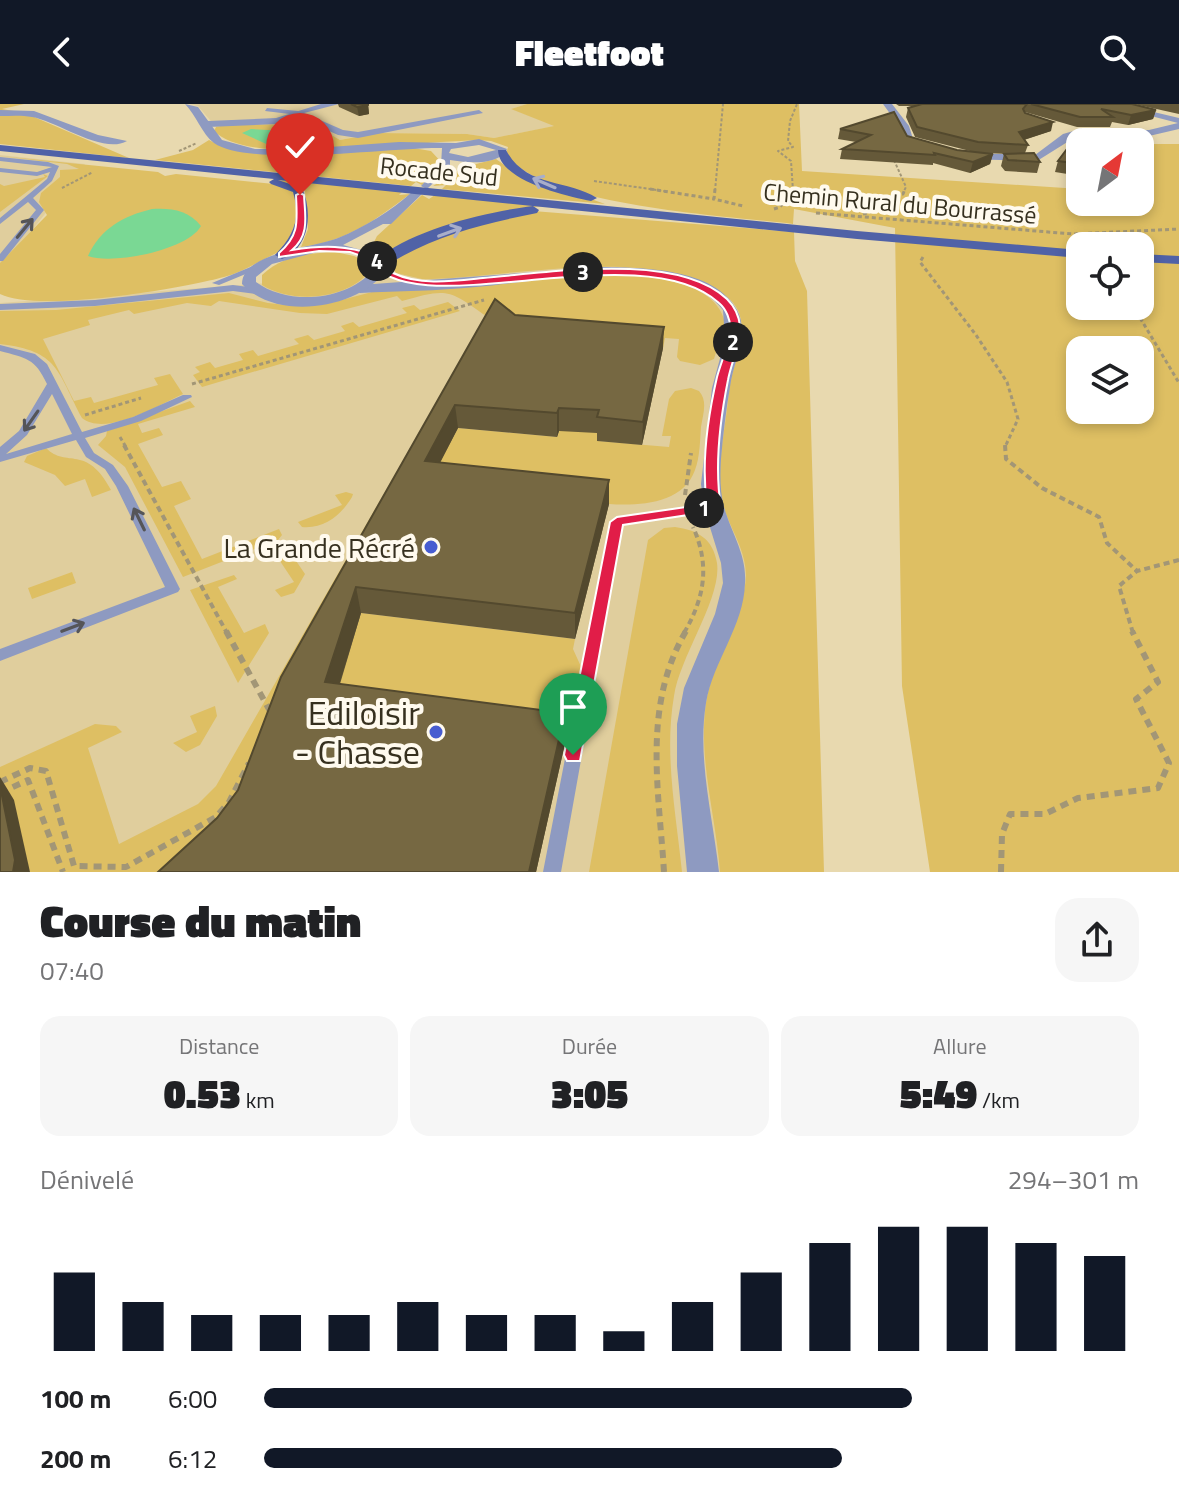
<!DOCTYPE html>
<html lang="fr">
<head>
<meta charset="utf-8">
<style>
  body { margin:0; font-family:"Titillium Web",sans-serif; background:#f6f6f6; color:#202124; height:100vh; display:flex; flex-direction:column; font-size:30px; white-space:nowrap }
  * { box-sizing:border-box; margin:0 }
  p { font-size:26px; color:#757577 }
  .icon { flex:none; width:44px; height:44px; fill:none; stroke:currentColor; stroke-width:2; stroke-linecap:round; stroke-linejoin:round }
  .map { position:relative; height:768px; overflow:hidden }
  .side { display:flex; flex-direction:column; background:#fff; flex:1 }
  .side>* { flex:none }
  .needle { width:52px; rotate:32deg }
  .controls { position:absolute; left:1066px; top:24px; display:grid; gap:16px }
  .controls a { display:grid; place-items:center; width:88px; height:88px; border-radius:16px; background:#fff; box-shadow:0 4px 12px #0003; font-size:40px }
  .pin { position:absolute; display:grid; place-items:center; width:68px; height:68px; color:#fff; margin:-82px -34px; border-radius:50% 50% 50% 0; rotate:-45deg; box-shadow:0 0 8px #0007 }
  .pin .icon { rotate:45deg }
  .km { position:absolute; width:40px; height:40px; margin:-20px; border-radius:50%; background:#222; color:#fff; font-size:22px; line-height:40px; text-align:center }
  .round { display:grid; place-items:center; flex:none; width:84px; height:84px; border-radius:24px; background:#f6f6f6 }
  .headline { display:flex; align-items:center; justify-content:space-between; height:136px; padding:0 40px }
  h1 { font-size:44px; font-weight:800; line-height:60px }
  .metrics { display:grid; grid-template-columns:repeat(3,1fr); gap:12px; height:136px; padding:8px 40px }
  .metrics div { display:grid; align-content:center; border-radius:20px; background:#f6f6f6; text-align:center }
  .metrics b { font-size:40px; font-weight:800 }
  .metrics small { font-size:22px; font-weight:400 }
  .metrics p { font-size:22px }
  .chart { height:224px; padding:16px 40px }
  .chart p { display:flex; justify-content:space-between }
  .chart svg { width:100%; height:144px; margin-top:8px; stroke:#111827; stroke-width:6 }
  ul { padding:0 40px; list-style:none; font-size:26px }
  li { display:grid; grid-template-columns:128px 96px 1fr; align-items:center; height:60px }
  li i { height:20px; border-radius:10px; background:#111827 }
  header { display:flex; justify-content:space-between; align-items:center; height:104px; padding:0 40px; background:#111827; color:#fff; font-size:36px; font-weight:800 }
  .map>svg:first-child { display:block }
  .built { fill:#e0ce9d }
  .green { fill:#debf63; fill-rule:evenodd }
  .water { fill:#7ad894 }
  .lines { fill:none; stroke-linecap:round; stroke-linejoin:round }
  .path-far3 { stroke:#a29676; stroke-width:2; stroke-dasharray:3 2; stroke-linecap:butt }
  .path-far2 { stroke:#a29676; stroke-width:3; stroke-dasharray:4 3; stroke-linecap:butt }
  .path-far1 { stroke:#a29676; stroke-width:4; stroke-dasharray:6 4; stroke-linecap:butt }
  .path { stroke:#a29676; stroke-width:6; stroke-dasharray:8 6; stroke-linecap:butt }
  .service { fill:#8e9ac1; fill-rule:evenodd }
  .minor { fill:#8e9ac1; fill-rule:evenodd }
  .tertiary { fill:#8e9ac1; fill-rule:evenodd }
  .primary { fill:#5062a7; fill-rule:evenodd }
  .wall { fill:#655939 }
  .shaded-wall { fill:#53492e }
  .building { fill:#766842; stroke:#53492e; stroke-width:2 }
  .oneway { stroke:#a8aeca }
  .oneway2 { stroke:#555558 }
  .route { fill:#e11d48; stroke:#fff; stroke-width:2 }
  .poi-dot { fill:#475cd0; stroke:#fffaee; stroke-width:3 }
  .labels { text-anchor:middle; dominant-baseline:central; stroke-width:8; stroke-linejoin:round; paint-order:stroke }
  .far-street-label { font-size:24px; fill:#36301f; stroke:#fffaee }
  .poi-label { font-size:28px; fill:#36301f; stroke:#fffaee; text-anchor:end }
  .near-poi-label { font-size:34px; fill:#36301f; stroke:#fffaee; text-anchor:end }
</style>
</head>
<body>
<header><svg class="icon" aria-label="back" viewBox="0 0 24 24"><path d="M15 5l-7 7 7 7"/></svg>Fleetfoot<svg class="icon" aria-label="search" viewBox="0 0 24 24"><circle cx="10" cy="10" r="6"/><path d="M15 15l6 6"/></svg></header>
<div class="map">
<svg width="1179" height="768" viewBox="0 0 1179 768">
  <rect width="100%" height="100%" fill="#e8d9af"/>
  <g class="built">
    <polygon points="190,0 527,0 512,5 556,22 494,34 467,30 378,29 340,36 315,21 216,23 198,2"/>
    <polygon points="0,51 85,60 0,166"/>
    <polygon points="619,153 764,190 751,768 0,768 0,199"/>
  </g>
  <g class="green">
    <polygon points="0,0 24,0 2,5 25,9 129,54 0,40"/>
    <path d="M527 0H799L802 67 1080 85V98H1140V40H1179V768H930L902 582 895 124 794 105 793 120C731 112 541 102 506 50L508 43 491 37C432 32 253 67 214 27L216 23 229 20 315 21 340 36 378 29 467 30 494 34 554 22 511 5ZM1080 142H1140V202H1080ZM1080 246H1140V306H1080Z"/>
    <path d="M209 36C250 60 363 45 413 44L431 47 443 60 422 81 416 78 411 82 155 56 193 46Z"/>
    <path d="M0 52 158 68 165 72 176 70 274 80 291 86 296 92 299 110 286 145C265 153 246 167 224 173 179 185 39 209 0 190V159L47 111 39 98 41 89 60 73V66L79 65 67 60Z"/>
    <polygon points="496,55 513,67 605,100 442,85 446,81 433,82 464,63"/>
    <polygon points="43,70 48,72 0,108 0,80 4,82 45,73"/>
    <path d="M276 76 403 87 399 91 410 90C376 116 345 138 301 143L308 125 305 87Z"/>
    <polygon points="422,91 429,95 435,91 545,102 515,105 383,151 377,147 374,138 377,132"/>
    <path d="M533 107 794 128 795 157 807 187 824 768H720C716 712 698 656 706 599 712 558 745 507 746 472 746 442 725 419 721 391 717 358 726 321 729 288 732 256 758 217 726 192 654 138 508 175 422 175L396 169 391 162 398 151 472 121Z"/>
    <path d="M335 148 354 152 367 158 370 167C347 196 292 200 262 181V171C282 152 308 149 335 148Z"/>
    <path d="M589 170C627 171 713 169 725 218L714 255 700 261 680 257 677 253 679 235 665 234 663 244 501 219 198 768H30L0 702V663L95 620 116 622 122 628 88 644 119 740 198 700 216 682 486 212C449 185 447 184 402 197L397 192 327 210 300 209 219 197 211 202 187 199 134 210 129 206 88 216 90 221 43 235 74 297 91 293 94 299 158 281 154 274 170 270 183 290C159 301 106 333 82 314 57 267 59 247 0 240V207L56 206 229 189 268 199 294 202 330 199 372 188Z"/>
    <polygon points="448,198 460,207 202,283 193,271 200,268 195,263 210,258 215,264 243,256 239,250 253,246 258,252 299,240 294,235 308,231 314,236 345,227 341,222 353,218 359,223 407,209 402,204 414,201 420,206"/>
    <path d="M691 284 699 287C708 297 703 310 701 323 700 336 700 353 695 366 683 400 639 402 609 400L428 381 458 324 557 333 559 327 600 326 598 337 669 343 671 332H662L669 295 675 287Z"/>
    <polygon points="190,297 195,303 138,320 142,329 159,324 163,331 138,340 162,383 181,377 191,395 174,402 202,455 279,425 282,431 278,436 183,473 125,363 98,341 106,332 107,327"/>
    <path d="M46 344C67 365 86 339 111 386L92 393 85 375 65 382 55 371 24 358 27 352Z"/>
    <path d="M346 388 353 390 352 393C341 411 325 425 302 423L298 418 342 401 335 391Z"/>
    <path d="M675 423C698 426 713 435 717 459 722 494 680 552 674 592 664 650 676 709 682 768H589L648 436 664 424Z"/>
    <polygon points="290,448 305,470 294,489 281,493 275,486 294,478 276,451"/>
    <polygon points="72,468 76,479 32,495 28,484"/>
    <polygon points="234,471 237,475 218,483 244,529 265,520 269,529 238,579 190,486"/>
    <polygon points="361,509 575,535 573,545 583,567 567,635 332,604"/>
    <polygon points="215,602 217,612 200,641 186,648 173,639 197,628 190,612"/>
  </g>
  <g class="water">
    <polygon points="251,25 285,27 315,38 273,43 242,29"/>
    <path d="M152 105C172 104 188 106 201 122 188 146 113 161 88 152 100 125 123 112 152 105Z"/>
  </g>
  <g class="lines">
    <g class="path-far3">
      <polyline points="179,47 197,39"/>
      <polyline points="894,56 906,83 904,87"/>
      <polyline points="594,77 664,87"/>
      <polyline points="62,84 93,68"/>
      <polyline points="715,87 723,0"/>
      <polyline points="793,87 791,57 778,47 793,43 788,37 790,17 797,0"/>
    </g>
    <g class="path-far2">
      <polyline points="650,85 714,95"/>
      <polyline points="715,85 714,95 743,102"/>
      <polyline points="774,105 780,103 795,85"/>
      <polyline points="816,109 1073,130 1179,125"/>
      <polyline points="863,110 885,104 891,99 890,93 903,90 905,85"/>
      <polyline points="1076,130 1138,138"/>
      <polyline points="923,153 920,158 976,231 1007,278 1018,315 1005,343"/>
      <polyline points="1133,202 1179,279"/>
      <polyline points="192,280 484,196"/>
      <polyline points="85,311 141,294"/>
      <polyline points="120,333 126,343"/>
    </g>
    <g class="path-far1">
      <polyline points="124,341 227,529"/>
      <polyline points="1005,341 1006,355 1042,384 1099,413 1107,439 1137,467"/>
      <polyline points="685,391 691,349"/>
      <path d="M684 529C705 493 710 461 693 423"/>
      <polyline points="1133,529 1119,482 1137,467 1179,456"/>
    </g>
    <g class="path">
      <polyline points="226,527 271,609"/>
      <polyline points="0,678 30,664 46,667 74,762 126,763 216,713 229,698 249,659"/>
      <polyline points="0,689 28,676 63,768"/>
      <path d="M664 768C659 686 642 602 686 527"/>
      <polyline points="1001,768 1002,730 1010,710 1045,710 1078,694 1158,684 1169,659 1136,595 1158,578 1132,527"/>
    </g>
    <g class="service">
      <polygon points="267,4 298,7 301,9 298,11 265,7"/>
      <polygon points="0,53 48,58 59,62 52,77 33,94 44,106 3,157 0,157 0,150 36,106 28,98 0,120 0,114 47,75 50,68 37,72 0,68 0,64 37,68 52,63 0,57"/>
      <polygon points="253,162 260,164 219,181 212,179"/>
      <polygon points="233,181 256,184 260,187 256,190 233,187 95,202 0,206 0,200 95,196"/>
      <path d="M0 241 35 250 47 260 82 328 133 313 183 291H191L192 293 141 317 85 334 94 349 113 361 128 382 180 485 178 488 0 557V545L165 483 116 382 105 365 86 353 76 336 0 358V343L19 327 47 280C35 254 26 254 0 247ZM52 290 72 330 6 350 27 331Z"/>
      <polygon points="714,399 720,403 718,406 623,421 561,768 543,768 611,418 617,414"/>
    </g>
    <g class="minor">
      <polygon points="321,0 339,0 304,9 343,26 358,28 479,6 483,9 358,34 338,31 296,12 277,20 208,23 203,20 208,17 276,14"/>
      <polygon points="883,0 892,0 909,22 913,35 933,44 933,48 906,39 899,22"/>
      <polygon points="1105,0 1120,0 1179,14 1179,25 1149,32 1077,32 1037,57 964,55 959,52 964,49 1035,51 1063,30 1077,26 1149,26 1178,19"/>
      <path d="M0 6 34 7 98 31 127 37C103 51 57 17 32 13 22 11 10 12 0 12Z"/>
      <path d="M604 163C645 164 714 164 737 206 750 230 733 258 730 283 726 306 723 331 721 355 720 371 720 388 724 403 731 428 747 451 745 479 744 522 713 557 706 599 697 655 713 713 719 768H687L677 662V620L684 584 715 510 723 479 721 459 704 404 701 380 712 284 725 236 723 206C679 148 539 178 476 183 437 187 399 187 360 189L353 185 360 181Z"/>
    </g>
    <g class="tertiary">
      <path d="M185 0 198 3 222 36 255 45H302L399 38 456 39 479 35 507 45C499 62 467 59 450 56V63L427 85 421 82 441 61 442 44C392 43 250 64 214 39 202 30 196 11 185 0ZM479 41 496 46 468 53 449 49 451 45Z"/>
      <path d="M412 88 422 90 391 120H383L343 141 376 150 387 166C358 205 277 218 242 180 242 148 314 144 338 134 365 123 391 107 412 88ZM317 148C337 148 364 144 373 166 347 197 288 202 256 178V173L272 160Z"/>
    </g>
    <g class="primary">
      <path d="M0 41 857 127 1080 146V154L857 135 278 76 302 84C313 108 310 144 282 155L275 151C294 131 301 115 293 88L271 80 269 78 274 75 0 47Z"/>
      <path d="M498 46H506C526 84 567 75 597 94L591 97C566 92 499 77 498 46Z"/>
      <path d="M533 102 539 106 537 109C482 120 432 132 384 163L372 160C407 126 486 108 533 102Z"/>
      <polygon points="1140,150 1179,152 1179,160 1140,158"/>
    </g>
  </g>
  <g class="wall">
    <polygon points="338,0 368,0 369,10 359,12 339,3"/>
    <polygon points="896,0 1132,0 1156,6 1153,15 1128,21 1112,18 1110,23 1077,23 1025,8 1025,9 1051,27 1024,36 1028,41 1025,49 1040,58 1037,69 1005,67 1001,62 1004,50 1009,50 985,49 993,50 990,60 970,69 933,59 933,61 840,55 842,45 856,38 838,35 840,25 907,32 957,46 970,47 915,33 906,13 908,4 914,2 899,2"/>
    <polygon points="1134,0 1179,0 1179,10"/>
    <polygon points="1082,25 1136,28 1133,38 1080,38 1080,72 1055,68 1058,57"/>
    <polygon points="495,195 515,211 663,244 642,341 597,337 597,329 559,327 557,333 458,324 440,359 609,376 609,400 575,535 361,509 340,580 566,635 536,768 158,768 217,714 238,686"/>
  </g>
  <g class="shaded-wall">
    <polygon points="368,0 369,10 359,12 357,3"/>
    <polygon points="1156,6 1153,15 1128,21 1131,11"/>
    <polygon points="1053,18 1051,27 1017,38 1019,28"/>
    <polygon points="993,50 990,60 970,69 973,58"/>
    <polygon points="664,223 663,244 642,341 643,318"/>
    <polygon points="455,301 458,324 428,381 425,357"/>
    <polygon points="559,304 559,327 557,333 557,309"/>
    <polygon points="609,376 609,400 575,535 575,509"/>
    <polygon points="356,483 361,509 332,604 325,578"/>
    <polygon points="565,609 566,635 536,768 529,768"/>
    <polygon points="0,673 14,696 30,768 13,768 0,682"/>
  </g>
  <g class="building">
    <polygon points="351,0 368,0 368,1 357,3"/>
    <polygon points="922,0 1027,0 1023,5 1025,9 1053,18 1019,28 1028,41 978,38 917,23 908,4"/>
    <polygon points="1031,0 1132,0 1156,6 1131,11 1101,5 1113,13 1080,13"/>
    <polygon points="894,8 907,32 957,46 993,50 973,58 934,49 935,51 842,45 871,31 840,25"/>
    <polygon points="1082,25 1131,25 1136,28 1097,29 1109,38 1080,38 1080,60 1058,57"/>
    <polygon points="1034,49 1040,58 1008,56 1004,50"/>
    <polygon points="495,195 515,211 664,223 643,318 597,313 599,306 559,304 557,309 455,301 425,357 609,376 575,509 356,483 325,578 565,609 529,768 158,768 217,714 238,686 281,573"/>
    <polygon points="0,682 15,756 13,768 0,768"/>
  </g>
  <defs><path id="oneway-shaft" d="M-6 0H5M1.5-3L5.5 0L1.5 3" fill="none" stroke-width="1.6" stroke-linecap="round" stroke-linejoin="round" transform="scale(2)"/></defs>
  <g class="oneway">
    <use href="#oneway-shaft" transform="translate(544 79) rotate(-157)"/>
    <use href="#oneway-shaft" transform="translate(450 128) rotate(-20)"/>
  </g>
  <g class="oneway2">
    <use href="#oneway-shaft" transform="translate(25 124) rotate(-50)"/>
    <use href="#oneway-shaft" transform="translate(31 317) rotate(125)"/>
    <use href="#oneway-shaft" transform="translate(139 415) rotate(-116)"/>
    <use href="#oneway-shaft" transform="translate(73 523) rotate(-21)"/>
  </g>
  <path class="route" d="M300 89 304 91C305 112 310 131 292 146 323 141 347 141 377 152 381 159 384 165 393 169 420 182 454 177 483 174 547 169 676 147 727 195 734 202 739 212 740 222 741 239 731 259 728 276 720 316 714 362 721 403L714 407 623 421 580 657H567L564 651 610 418 617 413 707 400C701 360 708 312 717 273 721 258 729 241 730 226 731 216 726 205 719 199 640 127 408 225 370 155L350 148 319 147 279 153V149C300 131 297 117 296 91Z"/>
  <g class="poi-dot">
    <circle cx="431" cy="443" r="8"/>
    <circle cx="436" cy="628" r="8"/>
  </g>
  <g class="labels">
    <g class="far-street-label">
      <text transform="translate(439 67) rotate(6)">Rocade Sud</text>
      <text transform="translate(900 99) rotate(5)">Chemin Rural du Bourrassé</text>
    </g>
    <g class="poi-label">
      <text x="415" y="443">La Grande Récré</text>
    </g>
    <g class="near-poi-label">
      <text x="420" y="608">Ediloisir<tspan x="420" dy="39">- Chasse</tspan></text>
    </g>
  </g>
</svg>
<div class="controls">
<a><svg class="needle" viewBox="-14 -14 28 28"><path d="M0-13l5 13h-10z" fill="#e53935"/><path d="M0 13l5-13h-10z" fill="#757577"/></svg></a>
<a><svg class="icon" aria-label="locate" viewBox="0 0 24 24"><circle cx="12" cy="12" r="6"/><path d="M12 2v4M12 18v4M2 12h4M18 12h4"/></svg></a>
<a><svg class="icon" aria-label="layers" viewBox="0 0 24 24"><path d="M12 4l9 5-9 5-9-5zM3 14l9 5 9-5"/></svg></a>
</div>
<div class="pin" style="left:573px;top:651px;background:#1e9e55"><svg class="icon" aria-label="arrive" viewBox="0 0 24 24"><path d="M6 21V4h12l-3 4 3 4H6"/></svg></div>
<div class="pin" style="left:300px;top:91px;background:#d93025"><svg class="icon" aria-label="check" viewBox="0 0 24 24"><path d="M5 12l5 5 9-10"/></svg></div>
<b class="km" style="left:704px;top:404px">1</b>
<b class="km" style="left:733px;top:238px">2</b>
<b class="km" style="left:583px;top:168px">3</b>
<b class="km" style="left:377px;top:157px">4</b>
</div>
<section class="side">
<div class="headline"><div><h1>Course du matin</h1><p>07:40</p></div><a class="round"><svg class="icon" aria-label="share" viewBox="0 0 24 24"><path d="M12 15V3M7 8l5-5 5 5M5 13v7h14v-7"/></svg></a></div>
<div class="metrics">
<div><p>Distance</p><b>0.53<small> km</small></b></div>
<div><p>Durée</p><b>3:05</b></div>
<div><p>Allure</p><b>5:49<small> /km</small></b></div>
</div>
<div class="chart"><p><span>Dénivelé</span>294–301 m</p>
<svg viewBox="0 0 160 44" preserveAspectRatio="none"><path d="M5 44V20M15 44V29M25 44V33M35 44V33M45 44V33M55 44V29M65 44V33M75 44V33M85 44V38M95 44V29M105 44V20M115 44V11M125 44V6M135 44V6M145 44V11M155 44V15"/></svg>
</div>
<ul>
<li><b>100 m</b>6:00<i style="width:74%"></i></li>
<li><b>200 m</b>6:12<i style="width:66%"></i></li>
</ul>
</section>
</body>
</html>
